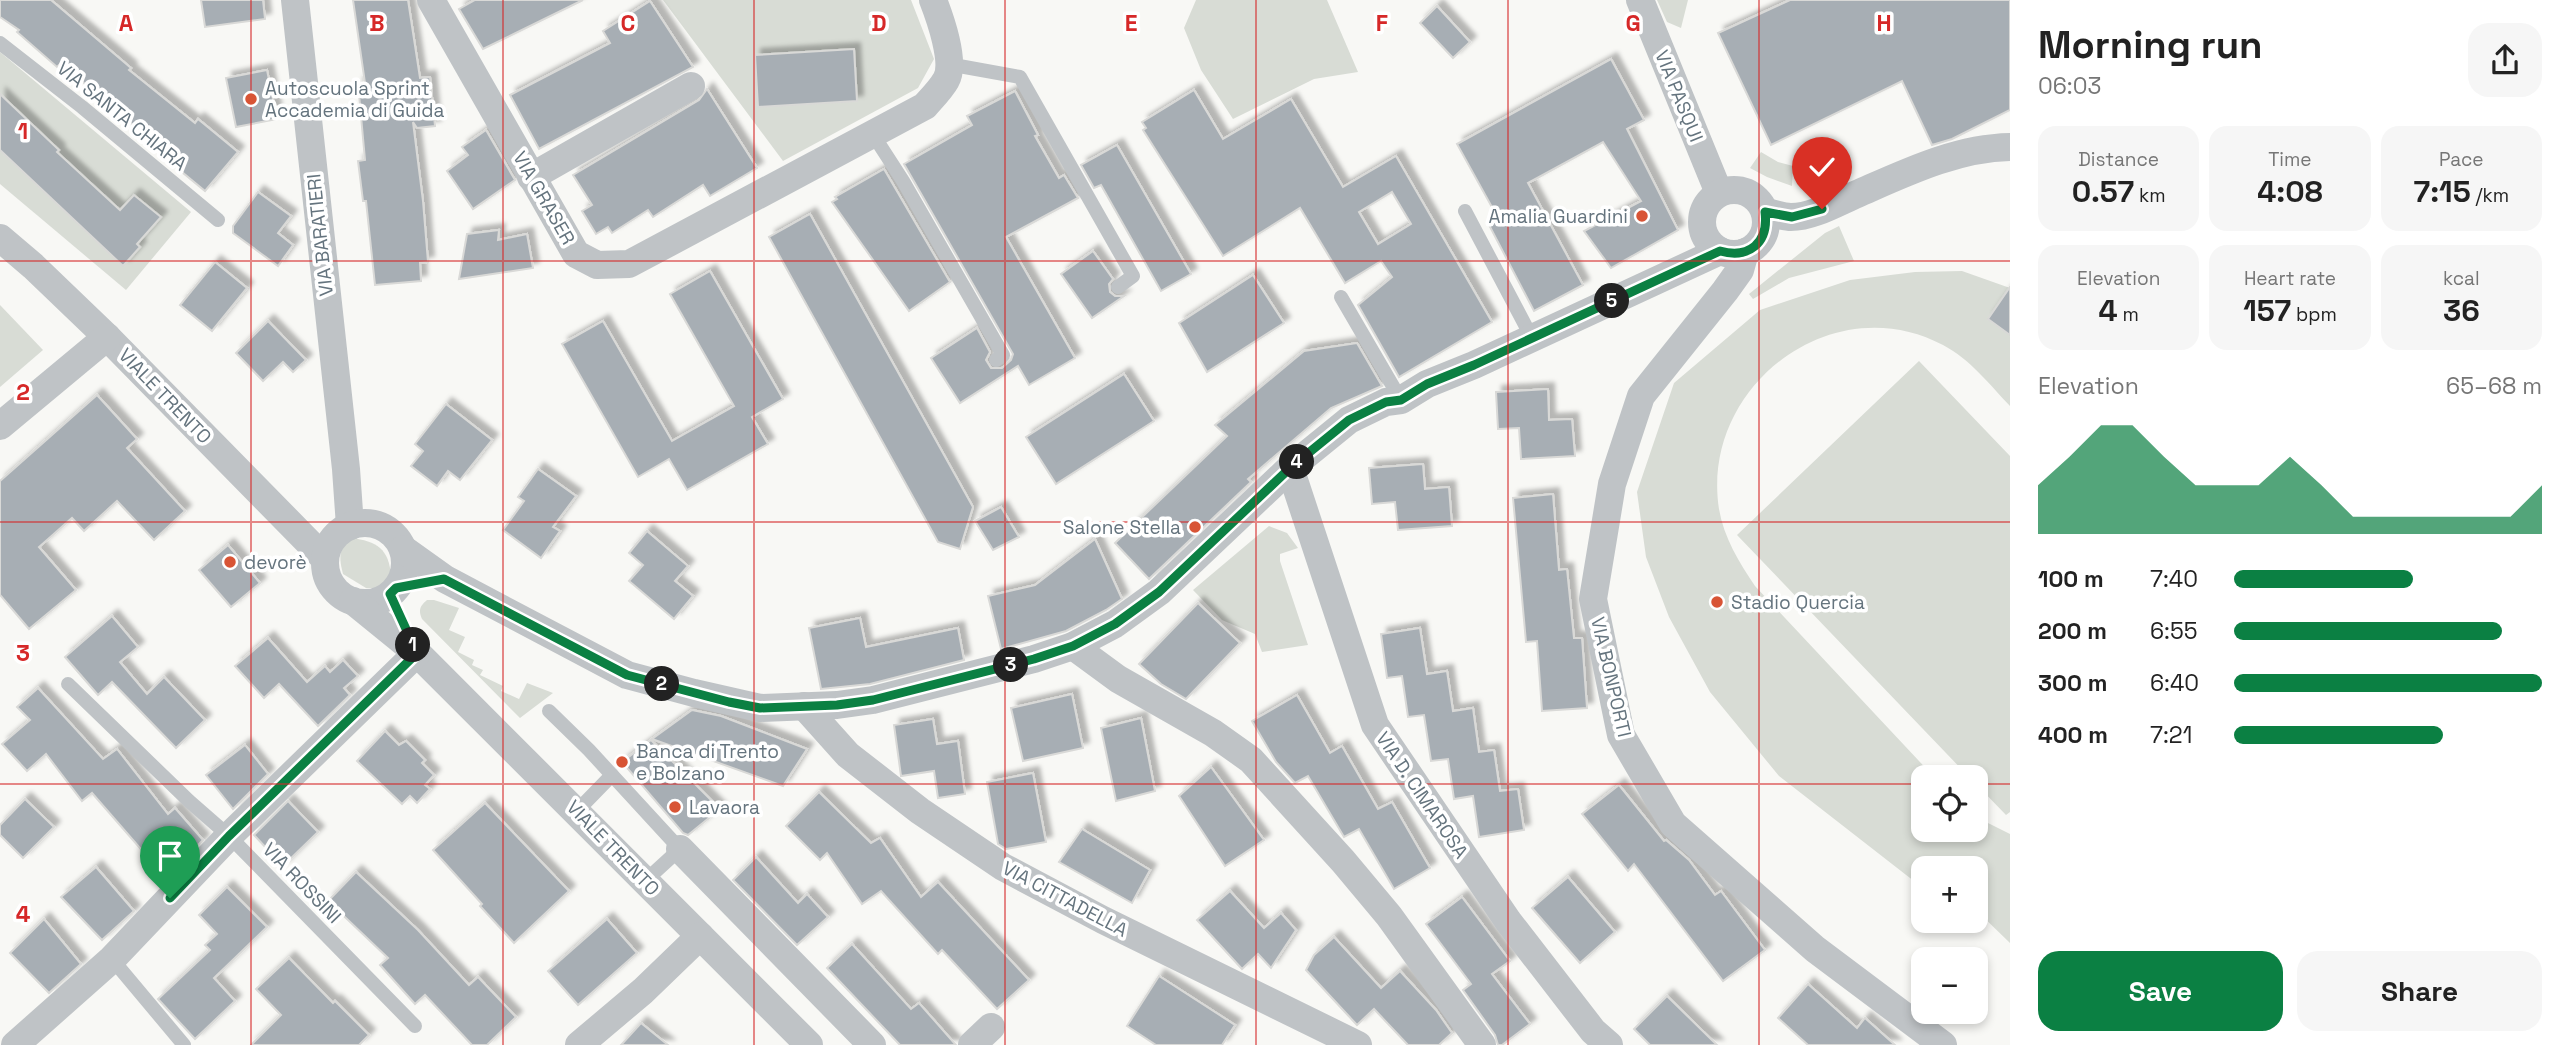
<!DOCTYPE html>
<html lang="en">
<head>
<meta charset="utf-8">
<style>
  body { margin:0; font-family:"Space Grotesk",sans-serif; background:#f6f6f6; color:#222; height:100vh; display:flex; flex-direction:column; font-size:26px; white-space:nowrap }
  * { box-sizing:border-box; margin:0 }
  p { font-size:23px; color:#767676 }
  .icon { flex:none; width:38px; height:38px; fill:none; stroke:currentColor; stroke-width:2; stroke-linecap:round; stroke-linejoin:round }
  .map { position:relative; flex:1; overflow:hidden }
  .panel { display:flex; flex-direction:column; background:#fff; width:560px }
  .panel>* { flex:none }
  .controls { position:absolute; left:1911px; top:765px; display:grid; gap:14px }
  .controls a { display:grid; place-items:center; width:77px; height:77px; border-radius:14px; background:#fff; box-shadow:0 4px 10px #0003; font-size:35px }
  .pin { position:absolute; display:grid; place-items:center; width:60px; height:60px; color:#fff; margin:-72px -30px; border-radius:50% 50% 50% 0; rotate:-45deg; box-shadow:0 0 7px #0007 }
  .pin .icon { rotate:45deg }
  .km { position:absolute; width:35px; height:35px; margin:-18px; border-radius:50%; background:#222; color:#fff; font-size:19px; line-height:35px; text-align:center }
  .round { display:grid; place-items:center; flex:none; width:74px; height:74px; border-radius:21px; background:#f6f6f6 }
  .summary { display:flex; align-items:center; justify-content:space-between; height:119px; padding:0 28px }
  h1 { font-size:38px; font-weight:800; line-height:52px }
  .metrics { display:grid; grid-template-columns:repeat(3,1fr); gap:10px; height:119px; padding:7px 28px }
  .metrics div { display:grid; align-content:center; border-radius:18px; background:#f6f6f6; text-align:center }
  .metrics b { font-size:30px; font-weight:800 }
  .metrics small { font-size:19px; font-weight:400 }
  .metrics p { font-size:19px }
  .chart { height:196px; padding:14px 28px }
  .chart p { display:flex; justify-content:space-between }
  .chart svg { width:100%; height:126px; margin-top:7px; fill:#0b8043; opacity:.7 }
  .cta { display:flex; gap:14px; margin-top:auto; padding:14px 28px }
  .cta a { flex:1; height:80px; border-radius:21px; background:#0b8043; color:#fff; font-size:28px; font-weight:800; line-height:80px; text-align:center }
  .cta a+a { background:#f6f6f6; color:#222 }
  ul { padding:0 28px; list-style:none; font-size:23px }
  li { display:grid; grid-template-columns:112px 84px 1fr; align-items:center; height:52px }
  li i { height:18px; border-radius:9px; background:#0b8043 }
  main { display:flex; flex:1; min-height:0 }
  .map>svg:first-child { display:block }
  .green { fill:#d8dcd5; fill-rule:evenodd }
  .building { fill:#a7aeb4; stroke:#d9d9d7; stroke-width:2; fill-rule:evenodd; filter:url(#shadow) }
  .lines { fill:none; stroke-linecap:round; stroke-linejoin:round }
  .lane { stroke:#bfc3c6; stroke-width:14 }
  .street { stroke:#bfc3c6; stroke-width:28 }
  .route-casing { stroke:#fff; stroke-width:14 }
  .route { stroke:#0b8043; stroke-width:9 }
  .grid { fill:none; stroke:#d62828; stroke-width:2; stroke-opacity:0.55 }
  .poi-dot { fill:#d85435; stroke:#fff; stroke-width:2.5 }
  .labels { text-anchor:middle; dominant-baseline:central; stroke-width:7; stroke-linejoin:round; paint-order:stroke }
  .poi-label { font-size:19px; fill:#65747e; stroke:#fff; text-anchor:start }
  .street-label { font-size:19px; fill:#65747e; stroke:#fff }
  .grid-label { font-size:23px; text-anchor:middle; font-weight:bold; fill:#d62828; stroke:#fff; stroke-width:7; stroke-linejoin:round; paint-order:stroke }
</style>
</head>
<body>
<main>
<div class="map">
<svg width="2010" height="1045" viewBox="0 0 2010 1045">
  <defs>
    <filter id="shadow"><feDropShadow dx="6" dy="-6" stdDeviation="2" flood-color="#0004"/></filter>
  </defs>
  <rect width="100%" height="100%" fill="#f8f8f5"/>
  <g class="green">
    <path d="M663 0H911L934 59 918 88 783 161ZM854 50 856 101 758 107 755 55Z"/>
    <polygon points="1196,0 1327,0 1358,72 1314,79 1233,119 1201,70 1184,28"/>
    <polygon points="1657,0 1688,0 1681,28 1667,22"/>
    <polygon points="0,52 191,212 126,290 0,184"/>
    <polygon points="1761,152 1778,162 1793,166 1792,186 1767,177 1750,168"/>
    <polygon points="1839,226 1854,261 1789,278 1753,299 1749,294 1825,233"/>
    <path d="M1962 271 2010 288 1988 319 2010 335V406C1989 384 1971 360 1943 345 1832 286 1700 387 1719 509 1724 538 1739 562 1755 586L1934 777H1923V830H1976V817L2010 834V943L1976 910V868H1923V884L1919 885 1779 776 1710 692 1669 617 1646 557 1637 492 1674 383 1760 310 1850 280 1915 272Z"/>
    <polygon points="0,305 43,350 0,387"/>
    <polygon points="1919,361 2010,456 2010,812 2006,815 1976,784 1976,777 1969,777 1737,535"/>
    <polygon points="1269,526 1287,533 1298,548 1280,554 1280,561 1308,645 1262,652 1255,634 1222,620 1193,590"/>
    <path d="M351 538C377 541 389 549 391 576L379 588H366L343 574C339 558 338 549 351 538Z"/>
    <path d="M427 600H434L459 608 449 630 465 637 458 652 474 660 472 665 483 670 480 675 503 686 501 691 519 699 527 683 553 693 520 718 422 619C418 610 420 606 427 600Z"/>
  </g>
  <g class="building">
    <polygon points="0,0 51,0 131,68 129,70 195,123 198,119 238,152 205,191 165,158 168,154 122,116 123,114 60,64 57,67 17,32 19,30 0,17"/>
    <polygon points="201,0 263,0 265,19 205,27"/>
    <polygon points="353,0 408,0 420,78 430,77 435,126 417,128 413,122 423,201 428,262 420,263 421,281 375,285 366,201 363,201 358,161 365,160 358,83 365,83"/>
    <polygon points="475,0 583,0 483,49 459,9"/>
    <polygon points="1790,0 2010,0 2010,110 1952,139 1932,145 1902,81 1771,145 1718,33"/>
    <polygon points="650,1 693,67 539,149 510,95 610,43 603,31"/>
    <polygon points="1437,6 1470,42 1453,58 1420,23"/>
    <polygon points="854,49 857,101 758,107 755,55"/>
    <polygon points="1611,59 1644,120 1627,129 1678,230 1611,268 1584,231 1641,201 1603,142 1528,183 1583,285 1534,311 1488,223 1498,218 1457,144"/>
    <polygon points="267,70 277,119 236,127 226,78"/>
    <polygon points="707,89 757,168 710,196 703,185 653,217 648,210 612,233 608,227 596,234 582,211 592,205 573,175 699,100"/>
    <path d="M1194 90 1223 139 1291 99 1343 187 1396 156 1492 322 1399 377 1358 305 1392 277 1381 261 1345 283 1300 208 1223 256 1143 130 1146 128 1142 122ZM1392 192 1411 224 1378 244 1359 212Z"/>
    <polygon points="1015,91 1038,135 1035,136 1059,178 1064,175 1078,198 1006,237 1075,358 1029,385 1018,366 960,403 931,358 977,328 990,352 986,360 991,368 1002,368 1011,360 1013,354 904,164 972,125 967,116"/>
    <polygon points="0,94 59,150 57,152 120,210 134,195 161,217 137,244 140,247 123,266 0,150"/>
    <polygon points="486,130 515,180 473,209 447,171 468,155 462,147"/>
    <polygon points="1117,145 1191,274 1161,291 1101,185 1094,188 1081,165"/>
    <polygon points="884,169 950,282 909,311 832,202 837,199 835,197"/>
    <polygon points="258,192 291,216 278,233 293,245 278,266 233,233 233,226"/>
    <polygon points="810,214 973,507 960,549 938,542 769,237"/>
    <polygon points="499,230 498,240 527,234 533,268 459,279 467,234"/>
    <polygon points="1093,251 1113,279 1109,284 1110,292 1115,296 1124,296 1092,318 1061,274"/>
    <polygon points="215,262 247,288 212,331 180,305"/>
    <polygon points="710,271 783,399 752,417 768,444 687,490 669,459 638,477 562,344 603,321 672,441 734,406 670,294"/>
    <polygon points="1253,275 1284,323 1207,372 1179,323"/>
    <polygon points="2010,287 2010,335 1988,319"/>
    <polygon points="268,321 306,360 293,372 283,362 263,381 236,353"/>
    <polygon points="1357,343 1382,386 1331,408 1248,479 1251,482 1149,579 1115,543 1227,436 1215,425 1304,351"/>
    <polygon points="1124,374 1154,421 1056,484 1026,437"/>
    <polygon points="1548,389 1549,420 1572,419 1575,456 1521,459 1519,428 1498,429 1496,392"/>
    <polygon points="97,395 137,439 127,448 185,511 154,540 117,501 84,531 72,518 39,547 76,590 29,629 0,595 0,481"/>
    <polygon points="446,404 492,440 460,480 448,471 437,486 411,466 423,451 415,444"/>
    <polygon points="1423,464 1425,489 1449,487 1452,526 1398,530 1395,502 1372,504 1369,468"/>
    <polygon points="538,469 576,496 553,527 560,531 541,558 503,530 524,501 518,497"/>
    <polygon points="1553,494 1559,570 1567,569 1574,638 1582,638 1587,708 1542,711 1537,641 1526,642 1513,498"/>
    <polygon points="1001,507 1019,537 993,550 975,521"/>
    <polygon points="647,531 688,566 675,581 693,596 674,619 629,581 643,565 629,553"/>
    <polygon points="1095,539 1122,599 1106,610 1066,631 1001,649 988,596 1035,585"/>
    <polygon points="228,545 260,583 231,607 199,570"/>
    <polygon points="1198,603 1240,643 1186,699 1161,684 1139,664"/>
    <polygon points="112,616 138,647 120,662 147,694 164,677 205,720 176,748 112,682 98,695 65,657"/>
    <polygon points="860,618 866,647 958,628 964,660 870,684 821,689 809,628"/>
    <polygon points="1420,628 1427,674 1447,671 1453,711 1473,708 1479,752 1494,750 1500,791 1518,789 1524,830 1479,837 1473,796 1454,799 1448,759 1431,761 1424,715 1408,717 1402,676 1387,678 1381,634"/>
    <polygon points="268,638 307,682 325,666 330,672 343,660 358,676 344,688 350,695 318,726 279,684 264,698 235,666"/>
    <polygon points="38,688 103,759 117,749 168,814 175,808 203,840 166,878 92,793 82,801 46,754 27,771 2,744 30,720 17,707"/>
    <polygon points="1072,694 1083,748 1023,761 1011,708"/>
    <polygon points="1297,695 1330,753 1342,746 1378,809 1392,802 1430,868 1394,889 1359,829 1344,837 1308,776 1295,783 1276,762 1252,721"/>
    <polygon points="692,710 721,716 807,749 783,786 652,739"/>
    <polygon points="1141,718 1155,791 1116,801 1101,728"/>
    <polygon points="933,719 937,744 958,741 965,794 938,798 934,771 901,776 894,725"/>
    <polygon points="385,731 399,745 406,741 425,760 422,763 434,775 425,785 430,789 417,803 410,796 402,804 357,761"/>
    <polygon points="651,740 720,809 688,835 683,833 622,762"/>
    <polygon points="245,745 268,774 233,809 206,775"/>
    <polygon points="1211,767 1264,840 1225,866 1179,796"/>
    <polygon points="1033,773 1046,842 1006,849 998,844 987,782"/>
    <polygon points="1619,785 1664,841 1666,840 1689,860 1715,895 1721,891 1765,950 1723,981 1634,864 1628,871 1582,814"/>
    <polygon points="819,792 871,843 880,838 921,897 938,882 1029,980 997,1009 942,950 938,954 881,891 862,904 827,853 820,860 786,826"/>
    <polygon points="25,799 54,827 23,858 0,835 0,825"/>
    <polygon points="288,801 318,832 283,866 254,835"/>
    <polygon points="485,803 569,891 514,943 480,906 482,904 433,850"/>
    <polygon points="1082,829 1150,870 1132,903 1059,862"/>
    <polygon points="756,857 798,903 807,894 828,917 797,945 733,880"/>
    <polygon points="96,867 134,911 102,940 61,897"/>
    <polygon points="356,872 418,930 469,985 478,977 516,1017 487,1045 472,1045 425,995 415,1004 380,965 388,958 328,901"/>
    <polygon points="1568,877 1615,932 1580,963 1532,908"/>
    <polygon points="227,887 267,927 214,978 235,1001 195,1039 158,999 210,950 205,945 217,934 199,915"/>
    <polygon points="1230,891 1264,928 1281,913 1296,930 1271,968 1258,954 1242,969 1197,920"/>
    <polygon points="1462,897 1510,961 1492,974 1530,1024 1502,1045 1498,1045 1495,1035 1463,990 1471,984 1426,924"/>
    <polygon points="44,919 81,964 49,993 10,953"/>
    <polygon points="607,919 637,953 578,1005 548,971"/>
    <polygon points="1334,937 1381,988 1400,971 1436,1010 1452,1033 1439,1045 1408,1045 1374,1009 1357,1025 1306,970 1314,955"/>
    <polygon points="852,944 911,1009 919,1003 956,1045 900,1045 827,968"/>
    <polygon points="289,958 333,1003 335,1001 369,1035 359,1045 251,1045 281,1015 256,989"/>
    <polygon points="1159,976 1235,1025 1222,1045 1156,1045 1127,1026"/>
    <polygon points="1808,984 1857,1028 1865,1018 1895,1045 1808,1045 1778,1018"/>
    <polygon points="1667,996 1717,1045 1650,1045 1634,1029"/>
    <polygon points="641,1023 668,1045 621,1045"/>
  </g>
  <g class="lines">
    <g class="lane">
      <polyline points="0,43 82,107 218,220"/>
      <polyline points="948,64 1020,77 1133,276 1118,287"/>
      <polyline points="872,133 903,181 1003,355 996,360"/>
      <polyline points="1465,211 1532,338"/>
      <polyline points="1341,297 1401,400"/>
      <polyline points="68,684 189,801 229,836 415,1026"/>
      <polyline points="549,711 589,750 680,849 645,881"/>
      <polyline points="577,811 612,775"/>
      <polyline points="112,959 184,1045"/>
    </g>
    <g class="street">
      <polyline points="295,0 346,469 350,526"/>
      <path d="M431 0 576 254 597 265 629 264 925 106C932 98 941 89 946 80 956 63 940 18 933 0"/>
      <polyline points="1640,0 1719,193"/>
      <polyline points="531,177 691,86"/>
      <circle cx="1734" cy="222" r="32"/>
      <path d="M1765 212C1773 213 1783 217 1791 217 1813 217 1838 202 1857 194 1905 173 1956 148 2010 147"/>
      <polyline points="0,238 33,266 107,337 325,559"/>
      <polyline points="1745,252 1740,270 1725,291 1641,396 1612,484 1593,599 1621,735 1673,824 1815,949 1943,1045"/>
      <polyline points="0,426 107,337"/>
      <polyline points="1290,468 1375,725 1508,921 1593,1031 1609,1045"/>
      <circle cx="365" cy="563" r="40"/>
      <polyline points="403,549 445,579 627,675 694,693 760,708 837,705 873,700 1034,659 1073,646 1115,624 1159,592 1290,468 1349,420 1386,402 1401,400 1427,384 1474,365 1720,251"/>
      <polyline points="353,601 417,653 809,1045"/>
      <polyline points="1073,646 1118,679 1213,733 1251,760 1343,861 1389,916 1482,1045"/>
      <polyline points="804,706 848,755 920,811 1003,867 1103,920 1358,1045"/>
      <polyline points="680,849 872,1045"/>
      <polyline points="15,1045 112,959 229,836 417,653"/>
      <polyline points="579,1045 643,991 700,936"/>
      <polyline points="972,1045 991,1027"/>
    </g>
  </g>
  <g class="lines">
    <g class="route-casing">
      <path id="route" d="M170 898 229 836 417 653 390 594 396 588 444 579 627 675 729 702 760 708 837 705 873 700 1034 659 1073 646 1115 624 1159 592 1290 468 1349 420 1386 402 1401 400 1427 384 1474 365 1720 251C1749 259 1769 243 1765 212L1792 217 1822 209"/>
    </g>
    <use href="#route" class="route"/>
  </g>
  <path class="grid" d="M251 0V1045M503 0V1045M754 0V1045M1005 0V1045M1256 0V1045M1508 0V1045M1759 0V1045M0 261H2010M0 522H2010M0 784H1923M1976 784H2010"/>
  <g class="poi-dot">
    <circle cx="251" cy="99" r="7"/>
    <circle cx="1642" cy="216" r="7"/>
    <circle cx="1195" cy="527" r="7"/>
    <circle cx="230" cy="562" r="7"/>
    <circle cx="1717" cy="602" r="7"/>
    <circle cx="622" cy="762" r="7"/>
    <circle cx="675" cy="807" r="7"/>
  </g>
  <g class="labels">
    <g class="poi-label">
      <text x="265" y="88">Autoscuola Sprint<tspan x="265" dy="22">Accademia di Guida</tspan></text>
      <text x="1628" y="216" text-anchor="end">Amalia Guardini</text>
      <text x="1181" y="527" text-anchor="end">Salone Stella</text>
      <text x="244" y="562">devorè</text>
      <text x="1731" y="602">Stadio Quercia</text>
      <text x="636" y="751">Banca di Trento<tspan x="636" dy="22">e Bolzano</tspan></text>
      <text x="689" y="807">Lavaora</text>
    </g>
    <g class="street-label">
      <text transform="translate(1679 96) rotate(68)">VIA PASQUI</text>
      <text transform="translate(122 116) rotate(39)">VIA SANTA CHIARA</text>
      <text transform="translate(544 198) rotate(60)">VIA GRASER</text>
      <text transform="translate(320 235) rotate(-96)">VIA BARATIERI</text>
      <text transform="translate(165 396) rotate(46)">VIALE TRENTO</text>
      <text transform="translate(1611 677) rotate(77)">VIA BONPORTI</text>
      <text transform="translate(1422 795) rotate(56)">VIA D. CIMAROSA</text>
      <text transform="translate(613 848) rotate(46)">VIALE TRENTO</text>
      <text transform="translate(302 883) rotate(46)">VIA ROSSINI</text>
      <text transform="translate(1065 899) rotate(28)">VIA CITTADELLA</text>
    </g>
  </g>
  <g class="grid-label">
    <text x="126" y="31">A</text>
    <text x="377" y="31">B</text>
    <text x="628" y="31">C</text>
    <text x="879" y="31">D</text>
    <text x="1131" y="31">E</text>
    <text x="1382" y="31">F</text>
    <text x="1633" y="31">G</text>
    <text x="1884" y="31">H</text>
    <text x="23" y="139">1</text>
    <text x="23" y="400">2</text>
    <text x="23" y="661">3</text>
    <text x="23" y="922">4</text>
  </g>
</svg>
<div class="controls">
<a><svg class="icon" aria-label="locate" viewBox="0 0 24 24"><circle cx="12" cy="12" r="6"/><path d="M12 2v4M12 18v4M2 12h4M18 12h4"/></svg></a>
<a>+</a>
<a>−</a>
</div>
<div class="pin" style="left:170px;top:898px;background:#1e9e55"><svg class="icon" aria-label="arrive" viewBox="0 0 24 24"><path d="M6 21V4h12l-3 4 3 4H6"/></svg></div>
<div class="pin" style="left:1822px;top:209px;background:#d93025"><svg class="icon" aria-label="check" viewBox="0 0 24 24"><path d="M5 12l5 5 9-10"/></svg></div>
<b class="km" style="left:413px;top:645px">1</b>
<b class="km" style="left:662px;top:684px">2</b>
<b class="km" style="left:1011px;top:665px">3</b>
<b class="km" style="left:1297px;top:462px">4</b>
<b class="km" style="left:1612px;top:301px">5</b>
</div>
<section class="panel">
<div class="summary"><div><h1>Morning run</h1><p>06:03</p></div><a class="round"><svg class="icon" aria-label="share" viewBox="0 0 24 24"><path d="M12 15V3M7 8l5-5 5 5M5 13v7h14v-7"/></svg></a></div>
<div class="metrics">
<div><p>Distance</p><b>0.57<small> km</small></b></div>
<div><p>Time</p><b>4:08</b></div>
<div><p>Pace</p><b>7:15<small> /km</small></b></div>
</div>
<div class="metrics">
<div><p>Elevation</p><b>4<small> m</small></b></div>
<div><p>Heart rate</p><b>157<small> bpm</small></b></div>
<div><p>kcal</p><b>36</b></div>
</div>
<div class="chart"><p><span>Elevation</span>65–68 m</p>
<svg viewBox="0 0 160 44" preserveAspectRatio="none"><path d="M0 44V27L10 17L20 6L30 6L40 17L50 27L60 27L70 27L80 17L90 27L100 38L110 38L120 38L130 38L140 38L150 38L160 27V44z"/></svg>
</div>
<ul>
<li><b>100 m</b>7:40<i style="width:58%"></i></li>
<li><b>200 m</b>6:55<i style="width:87%"></i></li>
<li><b>300 m</b>6:40<i style="width:100%"></i></li>
<li><b>400 m</b>7:21<i style="width:68%"></i></li>
</ul>
<div class="cta"><a>Save</a><a>Share</a></div>
</section>
</main>
</body>
</html>
